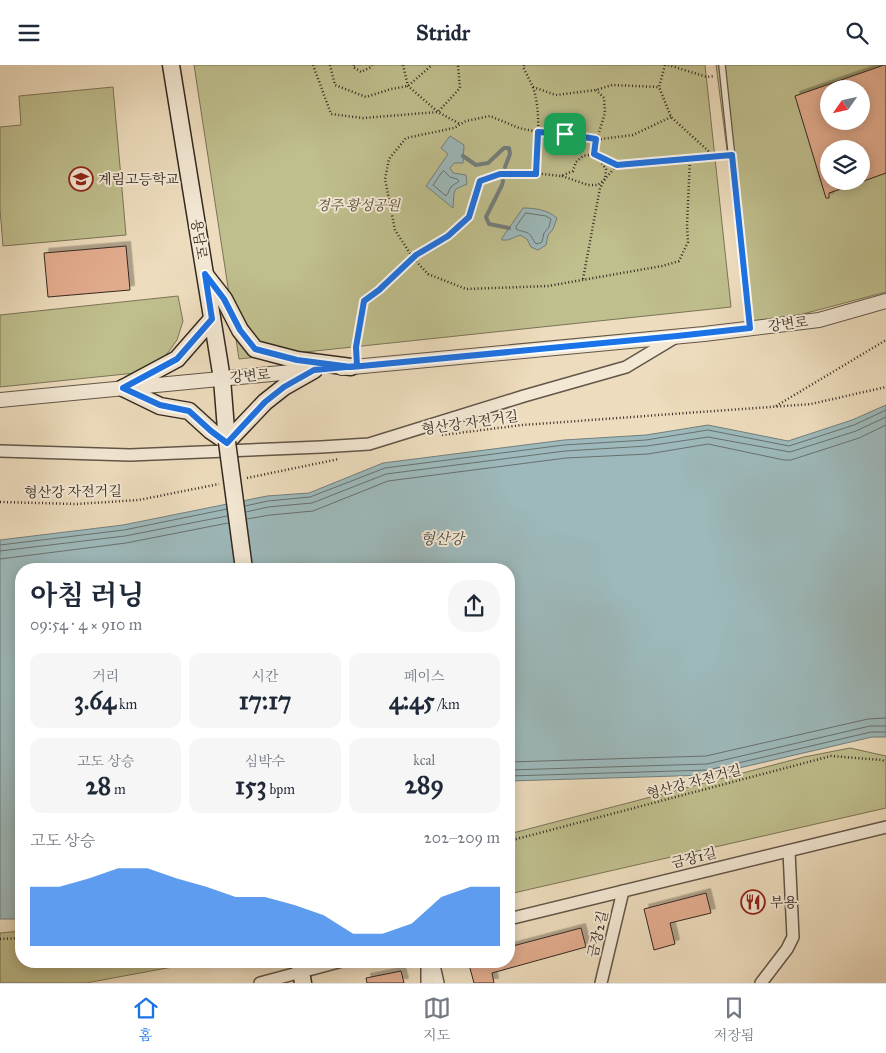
<!DOCTYPE html>
<html lang="ko">
<head>
<meta charset="utf-8">
<style>
  body { margin:0; font-family:"IM FELL Great Primer","Noto Serif KR",serif; background:#f6f6f7; color:#1f2937; height:100vh; display:flex; flex-direction:column; font-size:19px; white-space:nowrap }
  * { box-sizing:border-box; margin:0 }
  p { font-size:16px; color:#747a83 }
  .icon { flex:none; width:28px; height:28px; fill:none; stroke:currentColor; stroke-width:2; stroke-linecap:round; stroke-linejoin:round }
  .map { position:relative; flex:1; overflow:hidden }
  .side { position:absolute; left:15px; top:498px; width:500px; height:405px; display:flex; flex-direction:column; background:#fff; border-radius:20px; box-shadow:0 2px 12px #0003 }
  .side>* { flex:none }
  .needle { width:32px; rotate:236deg }
  .controls { position:absolute; left:820px; top:15px; display:grid; gap:10px }
  .controls a { display:grid; place-items:center; width:50px; height:50px; border-radius:50%; background:#fff; box-shadow:0 2px 12px #0003; font-size:25px }
  .pin { position:absolute; display:grid; place-items:center; width:42px; height:42px; color:#fff; margin:-21px; border-radius:10px; box-shadow:0 2px 8px #0006 }
  .round { display:grid; place-items:center; flex:none; width:52px; height:52px; border-radius:20px; background:#f6f6f7 }
  .overview { display:flex; align-items:center; justify-content:space-between; height:85px; padding:0 15px }
  h1 { font-size:28px; font-weight:700; line-height:38px }
  .figures { display:grid; grid-template-columns:repeat(3,1fr); gap:8px; height:85px; padding:5px 15px }
  .figures div { display:grid; align-content:center; border-radius:12px; background:#f6f6f7; text-align:center }
  .figures b { font-size:25px; font-weight:700 }
  .figures small { font-size:14px; font-weight:400 }
  .figures p { font-size:14px }
  .chart { height:140px; padding:10px 15px }
  .chart p { display:flex; justify-content:space-between }
  .chart svg { width:100%; height:90px; margin-top:5px; fill:#1a73e8; opacity:.7 }
  header { display:flex; justify-content:space-between; align-items:center; height:65px; padding:0 15px; background:#fff; font-size:22px; font-weight:700 }
  .tab-bar { display:flex; justify-content:space-around; align-items:center; height:70px; border-top:1px solid #e0e1e3; background:#fff; font-size:14px; color:#747a83 }
  .tab-bar a { display:grid; justify-items:center; gap:2px }
  .tab-bar .on { color:#1a73e8 }
  .map>svg:first-child { display:block }
  .green { fill:#bfbe8d; stroke:#7a7457; fill-rule:evenodd }
  .water { fill:#9db9bb; stroke:#737f7d }
  .lines { fill:none; stroke-linecap:round; stroke-linejoin:round }
  .shore { stroke:#68716e; stroke-width:1 }
  .stream { stroke:#737f7d; stroke-width:4 }
  .building { fill:#e3ad8f; stroke:#342921; fill-rule:evenodd; filter:url(#shadow) }
  .service-casing { stroke:#625648; stroke-width:8 }
  .minor-casing { stroke:#625648; stroke-width:14 }
  .tertiary-casing { stroke:#625648; stroke-width:16 }
  .secondary-casing { stroke:#342921; stroke-width:19 }
  .path { stroke:#342921; stroke-width:2.5; stroke-dasharray:1 2.5; stroke-linecap:butt }
  .service { stroke:#f3e8d4; stroke-width:5.5 }
  .minor { stroke:#f3e8d4; stroke-width:11 }
  .tertiary { stroke:#f3e8d4; stroke-width:14 }
  .secondary { stroke:#f3e8d4; stroke-width:16 }
  .secondary-bridge-casing { stroke:#342921; stroke-width:19; stroke-linecap:butt }
  .secondary-bridge { stroke:#f3e8d4; stroke-width:16 }
  .route-casing { stroke:#fff; stroke-width:10 }
  .route { stroke:#1a73e8; stroke-width:6 }
  .labels { text-anchor:middle; dominant-baseline:central; stroke-width:4; stroke-linejoin:round; paint-order:stroke }
  .poi-label { font-size:14px; fill:#342921; stroke:#f3e8d4; text-anchor:start }
  .park-label { font-size:14px; font-style:italic; fill:#574e3c; stroke:#f3e8d4 }
  .street-label { font-size:14px; fill:#342921; stroke:#f3e8d4 }
  .water-label { font-size:15px; font-style:italic; fill:#4e4d48; stroke:#f3e8d4 }
</style>
</head>
<body>
<header><svg class="icon" aria-label="menu" viewBox="0 0 24 24"><path d="M4 6h16M4 12h16M4 18h16"/></svg>Stridr<svg class="icon" aria-label="search" viewBox="0 0 24 24"><circle cx="10" cy="10" r="6"/><path d="M15 15l6 6"/></svg></header>
<div class="map">
<svg width="886" height="918" viewBox="0 0 886 918">
  <defs>
    <filter id="shadow"><feDropShadow dx="4.5" dy="-4.5" stdDeviation="0" flood-color="#0004"/></filter>
  </defs>
  <rect width="100%" height="100%" fill="#eddcbd"/>
  <filter id="stains"><feTurbulence type="fractalNoise" baseFrequency=".004" numOctaves="4"/><feColorMatrix values="0 0 0 0 .2 0 0 0 0 .09 0 0 0 0 .02 0 0 0 .5 -.17"/></filter>
  <radialGradient id="worn" r=".72"><stop offset=".6" stop-color="#630" stop-opacity="0"/><stop offset="1" stop-color="#630" stop-opacity=".3"/></radialGradient>
  <g class="green">
    <polygon points="194,0 705,0 731,242 239,294"/>
    <path d="M716 0H886V227L750 263ZM829 24H861V56H829ZM829 84H861V116H829Z"/>
    <polygon points="113,22 126,170 3,181 0,144 0,62 21,60 19,31"/>
    <polygon points="178,231 183,256 177,275 167,289 145,307 0,322 0,250"/>
    <polygon points="850,683 886,691 886,743 509,829 509,769 804,692"/>
    <polygon points="21,866 21,896 205,896 86,918 0,918 0,868"/>
  </g>
  <g class="water">
    <polygon points="450,71 464,80 463,98 454,98 450,103 453,108 466,110 467,119 456,124 454,128 453,143 426,121 448,89 441,83"/>
    <path d="M523 143C535 143 548 145 557 153L553 164 548 170 546 180 538 185 531 182 527 174 520 170 508 175H502V173Z"/>
    <polygon points="886,340 886,672 872,672 709,710 509,716 509,504 21,504 21,854 0,854 0,475 123,460 267,431 309,428 383,398 564,375 646,370 708,360 788,376 852,355"/>
  </g>
  <g class="lines">
    <g class="shore">
      <path d="M444 106 450 112 457 114 459 116C457 119 455 118 452 121 449 124 449 128 446 131L433 120 442 107Z"/>
      <path d="M526 148 546 151 551 154 549 162 544 168 542 177 538 179 535 178C528 164 527 169 516 164V162Z"/>
      <polyline points="245,441 268,436 310,432 385,403 564,380 646,375 708,365 789,381 854,360 886,345"/>
      <polyline points="246,447 268,442 312,438 386,409 565,386 647,381 708,372 790,387 856,366 886,352"/>
      <polyline points="247,454 270,450 313,446 388,416 566,393 648,389 708,379 784,395 791,395 859,373 886,360"/>
      <polyline points="0,480 124,465 227,444"/>
      <polyline points="0,486 125,471 227,451"/>
      <polyline points="0,494 126,478 228,458"/>
      <polyline points="509,697 706,691 868,654 886,653"/>
      <polyline points="509,705 707,699 870,661 886,661"/>
      <polyline points="509,711 708,705 871,667 886,667"/>
    </g>
    <g class="stream">
      <polyline points="463,91 476,100 488,98 504,83 509,83 510,89 505,102"/>
      <polyline points="503,116 502,120 486,152 489,159 509,163"/>
    </g>
  </g>
  <g class="building">
    <path d="M884 0H886V108L861 117V84H829V116H858V118L829 128V133H826L795 31ZM829 24H861V56H829Z"/>
    <polygon points="126,181 130,225 48,232 44,188"/>
    <polygon points="706,828 711,848 670,858 675,879 654,885 644,844"/>
    <polygon points="581,863 586,882 492,908 494,918 474,918 468,896 509,896 509,882"/>
    <polygon points="401,906 404,918 367,918 366,913"/>
  </g>
  <g class="lines">
    <g class="service-casing">
      <polyline id="service" points="722,0 750,263"/>
    </g>
    <g class="minor-casing">
      <g id="minor">
        <polyline points="0,386 130,390 321,382 369,379 524,331 626,302 676,272"/>
        <polyline points="509,854 886,762"/>
        <polyline points="427,896 427,918"/>
        <polyline points="433,896 438,918"/>
        <polyline points="260,918 342,896"/>
        <polyline points="601,918 623,826"/>
        <polyline points="761,918 787,884 793,872 789,786"/>
      </g>
    </g>
    <g class="tertiary-casing">
      <g id="tertiary">
        <polyline points="342,303 704,269 819,255 886,236"/>
        <polyline points="0,335 313,305"/>
      </g>
    </g>
    <g class="secondary-casing">
      <g id="secondary">
        <polyline points="171,0 222,314 227,377"/>
        <polyline points="206,211 224,234 240,265 255,284 297,295 351,302"/>
        <polyline points="123,323 160,341 189,346 211,366 227,377"/>
        <polyline points="123,323 177,294 212,254"/>
        <polyline points="227,377 265,337 284,322 314,305"/>
        <polyline points="299,896 303,918"/>
      </g>
    </g>
    <g class="path">
      <polyline points="313,0 331,49 363,53 438,47 460,23 458,0"/>
      <polyline points="330,0 335,20 366,32 391,24 408,21 432,0"/>
      <polyline points="354,0 353,2 361,7 371,2 372,0"/>
      <polyline points="403,0 408,21 438,47 460,59"/>
      <polyline points="524,0 523,2 533,22 556,30 596,25 612,20 659,22"/>
      <polyline points="665,0 659,22 671,52 715,92 724,91"/>
      <polyline points="668,0 707,12 714,11"/>
      <path d="M533 22C542 49 537 81 536 109"/>
      <polyline points="671,52 633,70 601,74 538,67 519,63 490,51 466,56 454,63 406,73 389,94 385,114 395,165 413,193 428,209 466,224 548,221 662,201 679,196 688,177 687,160 690,94"/>
      <polyline points="562,111 588,120 598,120 605,114 617,100"/>
      <polyline points="583,214 600,123 605,114 606,104 595,89 597,74 605,48 604,33 596,25"/>
      <polyline points="357,290 356,282 364,236 379,225 416,190 448,171 469,152 480,116 500,109 532,108 561,111 573,106 576,97 583,91 595,89 617,100 715,92"/>
      <polyline points="776,341 886,275"/>
      <polyline points="442,370 522,360 811,339 886,322"/>
      <polyline points="247,413 339,394"/>
      <polyline points="0,437 77,439 139,435 219,419"/>
      <polyline points="509,776 831,691 882,695 886,697"/>
      <polyline points="0,874 21,873"/>
    </g>
    <use href="#service" class="service"/>
    <use href="#minor" class="minor"/>
    <use href="#tertiary" class="tertiary"/>
    <use href="#secondary" class="secondary"/>
    <g class="secondary-bridge-casing">
      <polyline id="secondary-bridge" points="227,377 244,504"/>
    </g>
    <use href="#secondary-bridge" class="secondary-bridge"/>
  </g>
  <g class="lines">
    <g class="route-casing">
      <polyline id="route" points="565,69 538,67 536,109 500,109 480,116 469,152 448,171 416,190 379,225 364,236 356,282 357,301 314,305 284,322 265,337 227,378 211,366 189,346 160,340 123,323 177,294 212,254 205,209 224,234 240,265 255,284 297,295 351,302 677,271 750,263 732,90 617,100 594,89 596,74 565,69"/>
    </g>
    <use href="#route" class="route"/>
  </g>
  <defs>
    <g id="school-ring" transform="scale(1.25)"><circle r="9.5" fill="#f3e8d4" stroke="#8f2418" stroke-width="1.5"/><path d="M0-5L7-2L0 1L-7-2ZM-4 1L0 2.5L4 1V4Q0 6-4 4Z" fill="#8f2418"/></g>
    <g id="restaurant-ring" transform="scale(1.25)"><circle r="9.5" fill="#f3e8d4" stroke="#8f2418" stroke-width="1.5"/><path d="M-5-6h1v4h1v-4h1v4h1v-4h1v5L-1.5 .5V6h-2V.5L-5-1ZM5-6V6H3V1.5H1.5Q1.5-4 5-6Z" fill="#8f2418"/></g>
  </defs>
  <g fill-rule="evenodd">
    <use href="#school-ring" x="81" y="114"/>
    <use href="#restaurant-ring" x="753" y="837"/>
  </g>
  <g class="labels">
    <g class="poi-label">
      <text x="98" y="114">계림고등학교</text>
      <text x="770" y="837">부용</text>
    </g>
    <g class="park-label">
      <text x="358" y="140">경주 황성공원</text>
    </g>
    <g class="street-label">
      <text transform="translate(199 174) rotate(81)">용담로</text>
      <text transform="translate(788 259) rotate(-7)">강변로</text>
      <text transform="translate(250 311) rotate(-5)">강변로</text>
      <text transform="translate(470 358) rotate(-8)">형산강 자전거길</text>
      <text transform="translate(73 427) rotate(-1)">형산강 자전거길</text>
      <text transform="translate(694 717) rotate(-15)">형산강 자전거길</text>
      <text transform="translate(694 793) rotate(-14)">금장1길</text>
      <text transform="translate(598 869) rotate(-77)">금장2길</text>
    </g>
    <g class="water-label">
      <text x="442" y="474">형산강</text>
    </g>
  </g>
  <rect width="100%" height="100%" filter="url(#stains)"/>
  <rect width="100%" height="100%" fill="url(#worn)"/>
</svg>
<div class="controls">
<a><svg class="needle" viewBox="-14 -14 28 28"><path d="M0-13l5 13h-10z" fill="#e53935"/><path d="M0 13l5-13h-10z" fill="#747a83"/></svg></a>
<a><svg class="icon" aria-label="layers" viewBox="0 0 24 24"><path d="M12 4l9 5-9 5-9-5zM3 14l9 5 9-5"/></svg></a>
</div>
<div class="pin" style="left:565px;top:69px;background:#1e9e55"><svg class="icon" aria-label="arrive" viewBox="0 0 24 24"><path d="M6 21V4h12l-3 4 3 4H6"/></svg></div>
<section class="side">
<div class="overview"><div><h1>아침 러닝</h1><p>09:54 · 4 × 910 m</p></div><a class="round"><svg class="icon" aria-label="share" viewBox="0 0 24 24"><path d="M12 15V3M7 8l5-5 5 5M5 13v7h14v-7"/></svg></a></div>
<div class="figures">
<div><p>거리</p><b>3.64<small> km</small></b></div>
<div><p>시간</p><b>17:17</b></div>
<div><p>페이스</p><b>4:45<small> /km</small></b></div>
</div>
<div class="figures">
<div><p>고도 상승</p><b>28<small> m</small></b></div>
<div><p>심박수</p><b>153<small> bpm</small></b></div>
<div><p>kcal</p><b>289</b></div>
</div>
<div class="chart"><p><span>고도 상승</span>202–209 m</p>
<svg viewBox="0 0 160 44" preserveAspectRatio="none"><path d="M0 44V15L10 15L20 11L30 6L40 6L50 11L60 15L70 20L80 20L90 24L100 29L110 38L120 38L130 33L140 20L150 15L160 15V44z"/></svg>
</div>
</section>
</div>
<nav class="tab-bar">
<a class="on"><svg class="icon" aria-label="home" viewBox="0 0 24 24"><path d="M3 11l9-7 9 7M6 9v11h12V9"/></svg>홈</a>
<a><svg class="icon" aria-label="map" viewBox="0 0 24 24"><path d="M3 6l6-2 6 2 6-2v14l-6 2-6-2-6 2zM9 4v14M15 6v14"/></svg>지도</a>
<a><svg class="icon" aria-label="saved" viewBox="0 0 24 24"><path d="M7 4h10v16l-5-4-5 4z"/></svg>저장됨</a>
</nav>
</body>
</html>
